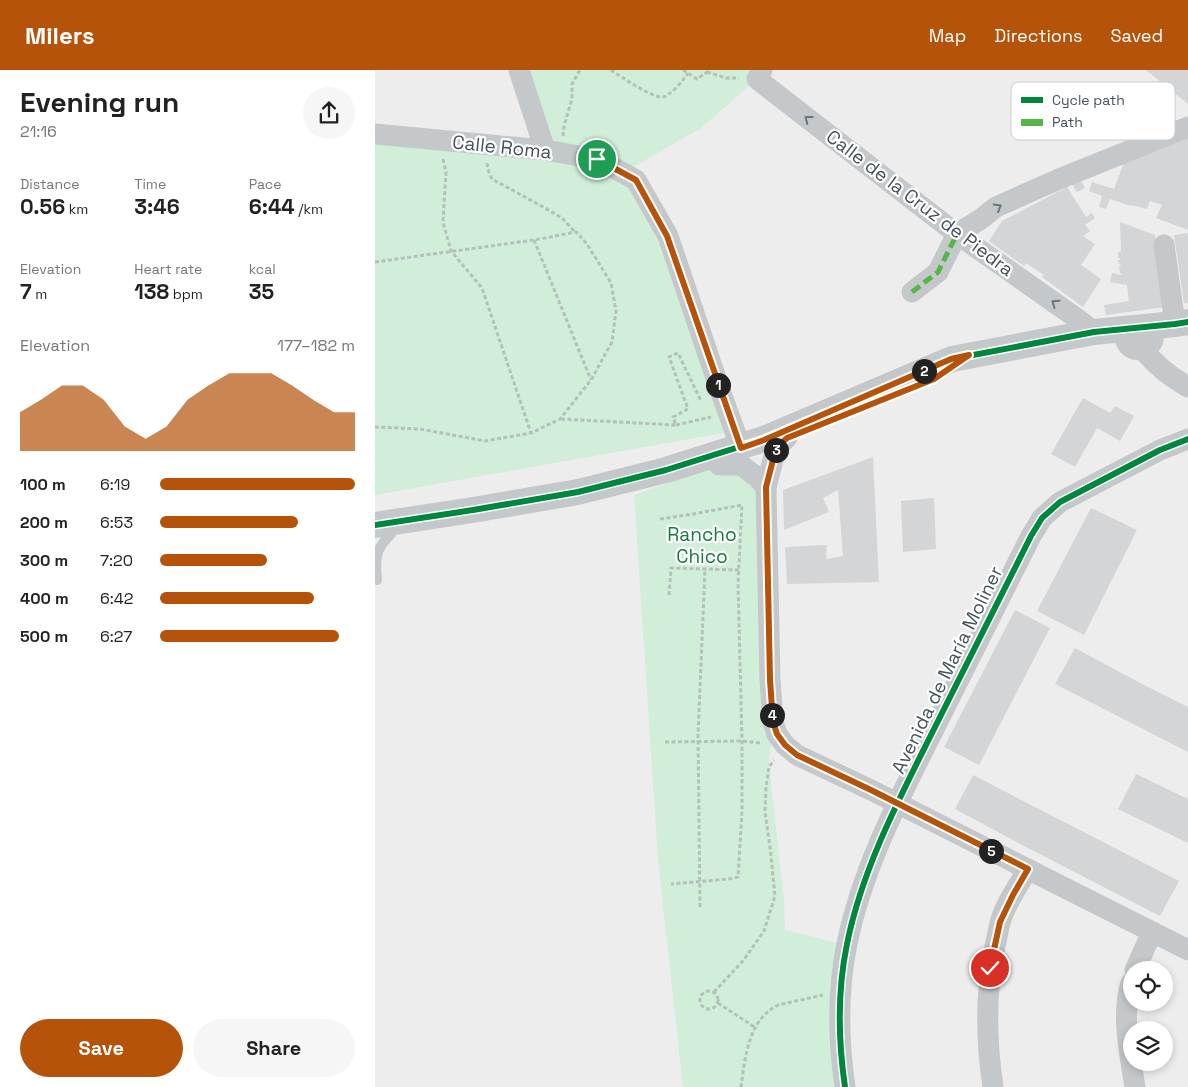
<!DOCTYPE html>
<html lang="en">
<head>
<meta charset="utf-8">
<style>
  body { margin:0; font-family:"Space Grotesk",sans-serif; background:#f6f6f6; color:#222; height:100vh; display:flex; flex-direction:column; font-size:19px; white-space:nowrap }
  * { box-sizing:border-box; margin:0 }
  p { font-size:16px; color:#767676 }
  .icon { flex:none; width:28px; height:28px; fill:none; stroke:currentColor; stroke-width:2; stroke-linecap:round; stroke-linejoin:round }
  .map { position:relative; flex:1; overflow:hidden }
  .side { display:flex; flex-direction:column; background:#fff; width:375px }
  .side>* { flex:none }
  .tools { position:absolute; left:748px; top:891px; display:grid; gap:10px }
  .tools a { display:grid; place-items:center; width:50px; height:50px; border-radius:50%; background:#fff; box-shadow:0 2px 8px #0003; font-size:25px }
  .pin { position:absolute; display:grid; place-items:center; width:42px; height:42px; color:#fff; margin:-21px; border:2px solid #fff; border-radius:50%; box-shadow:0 1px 5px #0007 }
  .km { position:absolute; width:25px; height:25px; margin:-12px; border-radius:50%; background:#222; color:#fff; font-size:14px; line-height:25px; text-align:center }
  .round { display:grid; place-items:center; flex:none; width:52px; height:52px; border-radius:26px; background:#f6f6f6 }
  .overview { display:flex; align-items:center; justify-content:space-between; height:85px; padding:0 20px }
  h1 { font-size:28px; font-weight:700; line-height:38px }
  .figures { display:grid; grid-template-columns:repeat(3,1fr); gap:8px; height:85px; padding:5px 20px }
  .figures div { display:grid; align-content:center }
  .figures b { font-size:21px; font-weight:700 }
  .figures small { font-size:14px; font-weight:400 }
  .figures p { font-size:14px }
  .chart { height:140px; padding:10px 20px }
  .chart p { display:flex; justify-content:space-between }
  .chart svg { width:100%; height:90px; margin-top:5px; fill:#b45309; opacity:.7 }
  .cta { display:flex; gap:10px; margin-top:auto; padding:10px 20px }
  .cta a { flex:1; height:58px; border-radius:30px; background:#b45309; color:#fff; font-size:20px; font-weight:700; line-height:58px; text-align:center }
  .cta a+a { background:#f6f6f6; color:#222 }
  ul { padding:0 20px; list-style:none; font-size:16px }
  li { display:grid; grid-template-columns:80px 60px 1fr; align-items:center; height:38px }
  li i { height:12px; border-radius:6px; background:#b45309 }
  header { display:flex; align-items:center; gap:30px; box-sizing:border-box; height:70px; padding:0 25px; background:#b45309; color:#fff }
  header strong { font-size:24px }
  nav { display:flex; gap:28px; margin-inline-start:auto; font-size:18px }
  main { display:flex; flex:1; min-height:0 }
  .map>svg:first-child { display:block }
  .green { fill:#d1eed9 }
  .building { fill:#d4d5d6 }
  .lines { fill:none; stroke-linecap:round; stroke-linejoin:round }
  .path { stroke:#b3c1bb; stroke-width:3; stroke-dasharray:4 2.5; stroke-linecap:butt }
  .service { stroke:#c4c8ca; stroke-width:10 }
  .minor { stroke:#c4c8ca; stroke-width:21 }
  .tertiary { stroke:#c4c8ca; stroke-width:26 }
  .quiet { stroke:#57b448; stroke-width:5; stroke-dasharray:10 5; stroke-linecap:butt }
  .cycleway-casing { stroke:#fff; stroke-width:9 }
  .cycleway { stroke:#00873e; stroke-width:6 }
  .oneway { stroke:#6b757c }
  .route-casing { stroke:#fff; stroke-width:10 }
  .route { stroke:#b45309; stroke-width:6 }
  .labels { text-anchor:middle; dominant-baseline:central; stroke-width:4.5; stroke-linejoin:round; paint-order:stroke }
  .street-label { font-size:19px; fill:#45525a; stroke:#fff }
  .park-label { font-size:19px; fill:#167b3d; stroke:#fff }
  .key { fill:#fff; stroke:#c7cbce; stroke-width:1 }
  .key-label { font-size:14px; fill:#45525a }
</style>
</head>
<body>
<header>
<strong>Milers</strong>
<nav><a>Map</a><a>Directions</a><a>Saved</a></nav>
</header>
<main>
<section class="side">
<div class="overview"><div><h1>Evening run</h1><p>21:16</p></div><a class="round"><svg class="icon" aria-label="share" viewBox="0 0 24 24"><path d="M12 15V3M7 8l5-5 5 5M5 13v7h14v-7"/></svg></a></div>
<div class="figures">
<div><p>Distance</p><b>0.56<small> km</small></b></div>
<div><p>Time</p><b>3:46</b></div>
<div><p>Pace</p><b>6:44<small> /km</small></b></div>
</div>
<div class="figures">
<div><p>Elevation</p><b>7<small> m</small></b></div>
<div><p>Heart rate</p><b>138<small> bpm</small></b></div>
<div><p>kcal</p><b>35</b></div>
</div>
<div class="chart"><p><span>Elevation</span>177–182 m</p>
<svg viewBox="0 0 160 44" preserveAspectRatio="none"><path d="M0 44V25L10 19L20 12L30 12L40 19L50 32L60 38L70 32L80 19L90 12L100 6L110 6L120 6L130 12L140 19L150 25L160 25V44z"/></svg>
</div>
<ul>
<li><b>100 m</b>6:19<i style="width:100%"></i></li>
<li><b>200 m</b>6:53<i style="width:71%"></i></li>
<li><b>300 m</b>7:20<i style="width:55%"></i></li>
<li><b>400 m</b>6:42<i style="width:79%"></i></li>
<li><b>500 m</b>6:27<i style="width:92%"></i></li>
</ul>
<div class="cta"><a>Save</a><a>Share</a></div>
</section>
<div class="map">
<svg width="813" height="1017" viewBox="0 0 813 1017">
  <rect width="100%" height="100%" fill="#eeeded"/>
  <g class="green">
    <polygon points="144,0 387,0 382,9 326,58 248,103 261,110 360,361 0,425 0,64 170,80"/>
    <polygon points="344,395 383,408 398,652 394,693 409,831 410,860 471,875 470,1017 308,1017 283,791 259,425"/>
  </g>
  <g class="building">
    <polygon points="771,0 813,0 813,34"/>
    <polygon points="813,68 813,160 781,148 787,135 775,131 772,139 756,135 756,136 735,129 731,139 724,137 727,126 714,121 717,112 739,119 749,92"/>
    <polygon points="705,109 710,118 702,122 697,114"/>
    <polygon points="692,117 711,147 717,143 720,148 710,155 715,161 708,166 720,174 706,195 726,209 708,237 667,207 669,205 651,193 649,196 614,171 627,151"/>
    <polygon points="745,152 780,165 790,237 731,245 729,235 754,231 752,215 735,212 737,203 747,205 746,203 745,203 744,197 746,196 745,194 744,194 743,190 745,190 745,188 743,188 743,183 746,181"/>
    <polygon points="813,163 813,233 809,233 799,165"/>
    <polygon points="708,328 735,343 740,336 759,346 745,371 722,358 700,397 676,384"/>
    <polygon points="498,387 504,512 412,514 410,477 452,475 451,489 468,486 463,420 448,428 454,442 409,460 408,420"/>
    <polygon points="559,428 561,479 528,482 526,431"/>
    <polygon points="716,438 762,460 709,565 662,541"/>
    <polygon points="640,540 675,558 604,695 569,677"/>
    <polygon points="700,578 767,614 813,637 813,682 680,614"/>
    <polygon points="761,704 813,729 813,773 743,739"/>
    <polygon points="598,705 804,811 785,846 647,775 580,739"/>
  </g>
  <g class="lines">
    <g class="path">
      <path d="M236 0C245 6 279 29 288 27 295 26 309 10 313 3"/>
      <polyline points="308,0 322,9 335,0"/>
      <polyline points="332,2 351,8 364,8"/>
      <polyline points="188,66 189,56 197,29 197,14 205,0"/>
      <polyline points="68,89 71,102 68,152 76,181 107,218 156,363"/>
      <polyline points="112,93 114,103 117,109 170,138 187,148 200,162"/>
      <polyline points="159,170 216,310"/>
      <polyline points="0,192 159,170 201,162 205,166 212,174 236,213 241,241 237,272 216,310 185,349 156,363 110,371 45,359 0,357"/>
      <polyline points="186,349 301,355 298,347 313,339 294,287 303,283 326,331"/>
      <polyline points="301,355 336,347"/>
      <polyline points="285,449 318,444 367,435 363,514 367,671 367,742 363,807 354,809 296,814"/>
      <polyline points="294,525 296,498 364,500"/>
      <polyline points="290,672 367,671 385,673"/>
      <polyline points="325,837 323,665 330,499"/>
      <circle cx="334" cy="930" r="9"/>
      <polyline points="339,922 368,891 389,861 400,826 395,777 390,742 391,717 394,697 399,690"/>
      <polyline points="343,933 381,958"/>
      <path d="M366 1017C370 988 373 950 403 935L448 925"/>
    </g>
    <path class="service" d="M2 510C0 489 0 479 16 464"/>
    <g class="minor">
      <polyline points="144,0 170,80"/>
      <polyline points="387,0 382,9 582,164 704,250 719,262"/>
      <polyline points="0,64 170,80 222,89 261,110 293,166 346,323 366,378"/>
      <polyline points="789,175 800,254"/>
      <polyline points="537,222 563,202 582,164 606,149 621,137 684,109 813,57"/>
      <path d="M751 259C743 290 791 283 775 257"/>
      <path d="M768 280C781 295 795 307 813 317"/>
      <polyline points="412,368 403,376 398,390 391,417 395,610 398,652 402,664 410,675 422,685 496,720 813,880"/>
      <polyline points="344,395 366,395 383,408 391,417"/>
      <polyline points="760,900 777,862"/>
      <path d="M756 913C746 944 755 985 760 1017"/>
      <path d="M470 1017C463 969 462 922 472 874 487 799 524 729 558 661 590 596 623 531 656 466L667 448 685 432 785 380 813 369"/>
      <path d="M618 1017C611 970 610 923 620 876 622 868 623 861 625 853 630 834 643 816 653 799"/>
    </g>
    <polyline class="tertiary" points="0,455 98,440 203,422 291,400 389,369 577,289 719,262 800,254 813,252"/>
    <polyline class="quiet" points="537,222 563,202 582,164"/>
    <g class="cycleway-casing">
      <g id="cycleway">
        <polyline points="0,455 98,440 203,422 291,400 389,369 577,289 719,262 800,254 813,252"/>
        <path d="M470 1017C463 969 462 922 472 874 487 799 524 729 558 661 590 596 623 531 656 466L667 448 685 432 785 380 813 369"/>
      </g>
    </g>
    <use href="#cycleway" class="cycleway"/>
  </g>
  <defs><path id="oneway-chevron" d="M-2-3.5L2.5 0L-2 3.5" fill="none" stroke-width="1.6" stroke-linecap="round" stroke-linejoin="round" transform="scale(1.25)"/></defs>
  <g class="oneway">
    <use href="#oneway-chevron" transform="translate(433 49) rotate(-142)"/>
    <use href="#oneway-chevron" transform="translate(623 137) rotate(-30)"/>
    <use href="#oneway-chevron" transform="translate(680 233) rotate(-145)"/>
  </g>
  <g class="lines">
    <g class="route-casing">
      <polyline id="route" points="222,89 261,110 292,166 366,378 389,370 576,289 594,285 559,309 412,368 403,376 398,390 391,417 395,610 398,652 402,664 410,675 422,685 496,720 653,799 638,825 625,852 615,898"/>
    </g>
    <use href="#route" class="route"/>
  </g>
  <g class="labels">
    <g class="street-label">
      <text transform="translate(127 77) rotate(6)">Calle Roma</text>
      <text transform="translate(545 133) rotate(37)">Calle de la Cruz de Piedra</text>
      <text transform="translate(572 600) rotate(-64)">Avenida de María Moliner</text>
    </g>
    <g class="park-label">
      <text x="327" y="464">Rancho<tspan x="327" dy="22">Chico</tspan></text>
    </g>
  </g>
  <rect x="636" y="12" width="164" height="58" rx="8" class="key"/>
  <rect x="646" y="27" width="22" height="6" fill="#00873e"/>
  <rect x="646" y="49" width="22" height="7" fill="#57b448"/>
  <g class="key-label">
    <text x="677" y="35">Cycle path</text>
    <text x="677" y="57">Path</text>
  </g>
</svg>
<div class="tools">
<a><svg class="icon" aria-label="locate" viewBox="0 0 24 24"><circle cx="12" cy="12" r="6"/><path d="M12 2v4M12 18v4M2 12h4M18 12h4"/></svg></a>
<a><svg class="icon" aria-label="layers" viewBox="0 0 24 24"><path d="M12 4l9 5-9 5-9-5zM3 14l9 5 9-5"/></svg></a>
</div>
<div class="pin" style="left:222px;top:89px;background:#1e9e55"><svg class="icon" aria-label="arrive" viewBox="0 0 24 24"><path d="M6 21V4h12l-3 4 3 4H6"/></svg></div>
<div class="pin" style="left:615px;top:898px;background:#d93025"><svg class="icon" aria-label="check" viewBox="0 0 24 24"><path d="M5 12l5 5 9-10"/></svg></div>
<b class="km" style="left:343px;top:315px">1</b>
<b class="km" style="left:549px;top:301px">2</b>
<b class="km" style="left:401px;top:380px">3</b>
<b class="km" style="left:397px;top:645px">4</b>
<b class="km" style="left:616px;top:781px">5</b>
</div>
</main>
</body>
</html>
